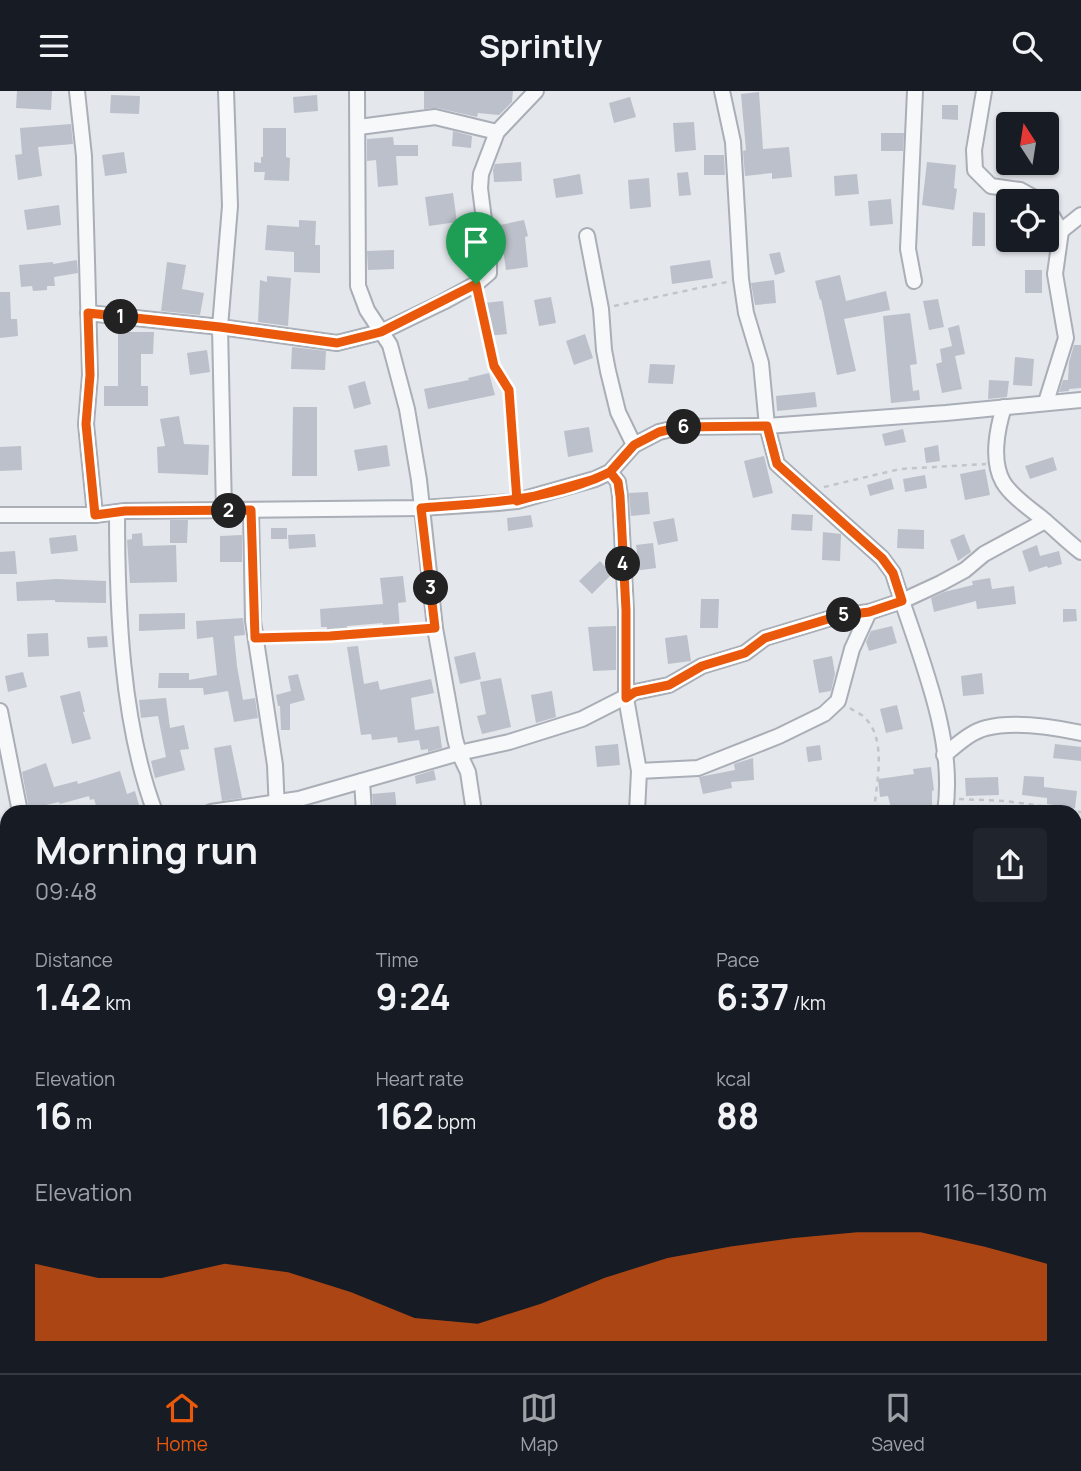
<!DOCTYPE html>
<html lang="en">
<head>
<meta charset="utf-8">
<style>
  body { margin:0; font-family:Manrope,sans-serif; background:#20242c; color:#f1f3f6; height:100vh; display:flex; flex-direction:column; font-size:26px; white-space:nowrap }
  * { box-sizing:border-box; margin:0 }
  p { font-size:23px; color:#9ea1a6 }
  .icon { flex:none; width:38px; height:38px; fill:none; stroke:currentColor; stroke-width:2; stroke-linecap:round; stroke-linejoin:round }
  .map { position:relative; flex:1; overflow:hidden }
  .drawer { position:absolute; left:0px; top:714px; width:1082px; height:569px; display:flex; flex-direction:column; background:#171b24; border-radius:21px 21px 0 0; box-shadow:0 2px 5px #0004 }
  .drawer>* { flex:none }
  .needle { width:46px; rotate:348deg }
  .controls { position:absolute; left:996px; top:21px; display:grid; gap:14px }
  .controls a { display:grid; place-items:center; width:63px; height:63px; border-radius:7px; background:#171b24; box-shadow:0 2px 5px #0004; font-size:35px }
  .pin { position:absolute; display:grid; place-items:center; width:60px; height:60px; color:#fff; margin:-72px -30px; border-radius:50% 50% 50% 0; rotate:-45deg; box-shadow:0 0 7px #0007 }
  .pin .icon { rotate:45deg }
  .km { position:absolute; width:35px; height:35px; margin:-18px; border-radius:50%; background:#222; color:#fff; font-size:19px; line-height:35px; text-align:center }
  .round { display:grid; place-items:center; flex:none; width:74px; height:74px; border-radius:7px; background:#20242c }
  .head { display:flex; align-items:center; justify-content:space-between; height:119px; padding:0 35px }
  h1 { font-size:38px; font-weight:700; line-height:52px }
  .figures { display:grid; grid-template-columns:repeat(3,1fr); gap:10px; height:119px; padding:7px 35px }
  .figures div { display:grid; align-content:center }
  .figures b { font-size:35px; font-weight:700 }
  .figures small { font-size:19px; font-weight:400 }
  .figures p { font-size:19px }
  .chart { height:196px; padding:14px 35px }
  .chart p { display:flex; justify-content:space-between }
  .chart svg { width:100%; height:126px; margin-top:7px; fill:#ea580c; opacity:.7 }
  header { display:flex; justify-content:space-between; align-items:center; height:91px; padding:0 35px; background:#171b24; font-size:32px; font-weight:700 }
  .menu { display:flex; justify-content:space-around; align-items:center; height:98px; border-top:2px solid #363941; background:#171b24; font-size:19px; color:#9ea1a6 }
  .menu a { display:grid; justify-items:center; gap:4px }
  .menu .on { color:#ea580c }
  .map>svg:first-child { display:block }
  .building { fill:#bbc0ca }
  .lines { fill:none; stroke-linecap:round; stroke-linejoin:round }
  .minor-casing { stroke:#a9aeb7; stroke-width:18 }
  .path { stroke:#c2c5cb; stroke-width:2.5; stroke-dasharray:5 5; stroke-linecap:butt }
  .minor { stroke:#f7f8fa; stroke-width:14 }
  .route-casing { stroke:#fff; stroke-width:14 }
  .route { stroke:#ea580c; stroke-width:9 }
</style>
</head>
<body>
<header><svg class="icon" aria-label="menu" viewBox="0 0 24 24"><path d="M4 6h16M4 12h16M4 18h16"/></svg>Sprintly<svg class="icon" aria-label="search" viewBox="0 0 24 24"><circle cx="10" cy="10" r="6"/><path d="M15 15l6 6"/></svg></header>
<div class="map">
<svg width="1081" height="1282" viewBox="0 0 1081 1282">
  <rect width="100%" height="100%" fill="#e4e7ec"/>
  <g class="building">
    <polygon points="17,0 52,0 51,19 16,17"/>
    <polygon points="424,0 513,0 512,11 499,24 478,22 477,26 437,17 424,18"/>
    <polygon points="759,1 763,58 789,56 792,86 772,88 772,82 745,85 743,60 746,59 741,3"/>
    <polygon points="111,4 140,5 139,23 110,22"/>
    <polygon points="317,4 318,20 294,22 293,6"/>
    <polygon points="630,6 636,26 614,32 609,12"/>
    <polygon points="942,14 958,14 958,29 942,28"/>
    <polygon points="694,31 696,59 675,61 673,32"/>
    <polygon points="71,33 73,53 38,56 42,85 18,89 15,64 22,63 20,37"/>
    <polygon points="263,37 286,37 286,66 290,67 289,90 264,89 265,81 254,81 254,71 261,72 261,66 263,66"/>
    <polygon points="453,40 472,45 471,57 452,55"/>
    <polygon points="881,42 904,42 903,60 881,60"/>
    <polygon points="393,46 394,54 418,54 418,65 396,65 398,94 378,96 376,69 367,70 367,48"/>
    <polygon points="124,61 127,82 105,85 102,64"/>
    <polygon points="704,64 724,64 725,84 704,84"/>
    <polygon points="521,71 522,90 494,91 493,79 495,73"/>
    <polygon points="927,71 956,74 954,97 957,98 954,119 922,114"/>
    <polygon points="688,81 691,104 679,105 677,82"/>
    <polygon points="580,83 583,103 556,107 553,88"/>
    <polygon points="857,83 859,103 835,105 834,85"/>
    <polygon points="649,87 651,116 630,118 628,89"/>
    <polygon points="453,102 457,131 429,135 425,106"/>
    <polygon points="891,108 893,133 870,135 868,110"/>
    <polygon points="59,114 61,134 27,139 24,119"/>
    <polygon points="973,121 985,122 985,155 972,155"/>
    <polygon points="299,129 316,130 315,154 320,154 320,182 294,181 294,161 265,159 267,134 299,136"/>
    <polygon points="524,129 528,145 525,146 528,176 506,179 502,151 499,152 495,135"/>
    <polygon points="394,159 394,178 368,179 367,160"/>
    <polygon points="780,161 785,181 775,184 769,163"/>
    <polygon points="77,169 78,182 54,186 55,195 47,195 47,199 33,200 32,195 21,196 19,174 53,171 53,173"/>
    <polygon points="710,169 713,187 672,193 670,175"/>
    <polygon points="167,171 186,174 182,198 204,202 200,224 161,220"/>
    <rect x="1025" y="179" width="17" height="23"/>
    <polygon points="840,184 846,210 886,200 890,219 844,228 856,280 837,284 821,208 820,209 815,190"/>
    <polygon points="267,185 291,187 288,235 258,231 260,189 267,191"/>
    <polygon points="774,189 776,212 755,214 751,192"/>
    <polygon points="0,201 10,201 11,228 17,228 18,245 0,247"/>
    <polygon points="551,206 556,232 539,235 534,209"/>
    <polygon points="938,208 944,236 929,239 923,210"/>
    <polygon points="503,210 507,243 487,245 484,212"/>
    <polygon points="910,222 917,273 910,274 913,300 919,299 920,309 891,312 883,225"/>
    <polygon points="959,234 965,263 955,265 962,298 942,302 936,273 942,271 940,258 952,255 948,237"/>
    <polygon points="118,241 154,241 153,263 141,263 141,295 148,295 148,315 104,315 104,295 118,295"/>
    <polygon points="585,243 593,267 574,274 566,250"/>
    <polygon points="1074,254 1081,254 1081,297 1069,298 1069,300 1059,301 1063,289 1068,289 1069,271"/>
    <polygon points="292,256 326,260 325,279 291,278"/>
    <polygon points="207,259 210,281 190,284 187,262"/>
    <polygon points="1015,266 1034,268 1032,295 1013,294"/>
    <polygon points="650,273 675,274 673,293 648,292"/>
    <polygon points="489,282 495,304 428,318 424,298 469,289 468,287"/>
    <polygon points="989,289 1009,290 1007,306 988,308"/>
    <polygon points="365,290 371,313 354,318 348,295"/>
    <polygon points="815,301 817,316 777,320 776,305"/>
    <polygon points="293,316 317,316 317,385 292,385"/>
    <polygon points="179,325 184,353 209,354 208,384 158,382 157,356 165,355 160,328"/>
    <polygon points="589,336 593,361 568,366 564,340"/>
    <polygon points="903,338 906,351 885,355 882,343"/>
    <polygon points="387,354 390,375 358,380 354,359"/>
    <polygon points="938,354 940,370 926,372 924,357"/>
    <polygon points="21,355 22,379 0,380 0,356"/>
    <polygon points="764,365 773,402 753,407 744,370"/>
    <polygon points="1053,366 1057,379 1030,388 1025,375"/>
    <polygon points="985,378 990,404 965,409 960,383"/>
    <polygon points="925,384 927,397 905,401 903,388"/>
    <polygon points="891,387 894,398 870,405 867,394"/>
    <polygon points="648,401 650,423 631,425 629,402"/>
    <polygon points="792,423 813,424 812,440 791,439"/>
    <polygon points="531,424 533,436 508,440 507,427"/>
    <polygon points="674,427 678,450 658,454 653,431"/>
    <polygon points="170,429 188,429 187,452 170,452"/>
    <rect x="271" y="437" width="16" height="11"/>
    <polygon points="898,438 924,439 924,458 897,457"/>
    <polygon points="823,441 841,443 840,470 822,469"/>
    <polygon points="142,442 143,455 176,454 177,491 130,492 127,449 132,448 132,443"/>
    <polygon points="315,443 316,456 289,458 288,444"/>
    <polygon points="964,443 971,461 958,470 950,449"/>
    <polygon points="76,444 78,460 51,463 49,447"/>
    <polygon points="242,444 242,471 220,471 220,445"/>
    <polygon points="653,452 656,477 634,480 633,470 638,469 636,454"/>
    <polygon points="1037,454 1040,465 1059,460 1062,473 1048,477 1047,475 1029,481 1022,460"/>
    <polygon points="15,460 17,483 0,483 0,461"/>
    <polygon points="600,470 612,483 592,503 579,490"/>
    <polygon points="403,485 406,511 398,512 400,539 383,540 383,532 347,535 348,541 327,542 327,536 321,536 320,518 383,513 380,487"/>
    <polygon points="990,487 992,498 1014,495 1016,513 977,518 976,510 934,521 931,507 944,501 973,494 972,490"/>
    <polygon points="56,488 106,490 106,512 55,511 55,509 17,510 16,491"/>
    <polygon points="701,508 719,508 718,537 700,537"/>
    <polygon points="1063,518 1076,518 1077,530 1063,531"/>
    <polygon points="185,522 185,538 139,540 139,523"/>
    <polygon points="243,527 245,544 234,545 237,575 243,609 255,607 258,627 234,631 228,600 204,604 203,597 158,597 159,582 189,582 189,589 217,584 213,546 197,548 196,530"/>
    <polygon points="616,535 616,579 593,580 588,536"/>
    <polygon points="892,535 897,552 869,560 866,551 871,540"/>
    <polygon points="48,542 49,565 28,566 27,543"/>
    <polygon points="687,544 691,570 668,573 665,547"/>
    <polygon points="107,545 108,556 88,557 87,546"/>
    <polygon points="358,555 364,593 378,590 380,599 431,588 434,602 411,607 415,639 439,635 442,657 428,661 428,658 421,659 419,649 398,652 397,646 372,649 371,643 361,644 347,556"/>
    <polygon points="475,561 481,588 460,593 454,566"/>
    <polygon points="832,565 835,583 831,600 819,602 813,569"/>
    <polygon points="23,581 27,596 8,601 5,585"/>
    <polygon points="982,582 984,603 963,605 961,585"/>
    <polygon points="298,583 305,609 290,613 290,639 281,639 280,615 278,615 276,604 291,600 288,585"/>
    <polygon points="501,587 511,636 482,643 477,625 486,623 480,591"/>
    <polygon points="80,600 85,621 83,621 91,648 72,653 60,605"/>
    <polygon points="552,600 556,626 536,632 531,604"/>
    <polygon points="166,607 170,637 184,634 189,658 180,659 185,679 155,687 151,670 166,666 158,625 141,627 139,609"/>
    <polygon points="897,614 903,638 886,642 880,618"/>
    <polygon points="618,653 620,674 597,676 595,655"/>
    <polygon points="1055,653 1081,656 1081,670 1053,667"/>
    <polygon points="231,654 242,707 222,710 214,657"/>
    <polygon points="820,654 822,669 808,671 806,656"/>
    <polygon points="753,667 754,689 731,691 732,697 703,703 699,686 735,679 734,673"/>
    <polygon points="46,672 54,696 77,690 78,693 120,680 127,703 135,700 141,721 98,721 94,708 90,709 89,705 60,713 59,711 29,718 22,681"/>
    <polygon points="931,676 934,699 932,700 932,721 892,721 888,705 880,706 878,688 914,683 913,678"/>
    <polygon points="434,679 436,689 416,693 415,685"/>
    <polygon points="1024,685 1044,686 1044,696 1077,700 1075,717 1047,713 1047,707 1022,704"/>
    <polygon points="998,686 999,704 966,705 965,687"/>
    <polygon points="395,701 397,721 374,721 372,703"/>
  </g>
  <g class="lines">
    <g class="minor-casing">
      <g id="minor">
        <polyline points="77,0 84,65 87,170 90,284 86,333 95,424"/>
        <polyline points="357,0 358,195 367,219 390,254 407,318 419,389 435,537 455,648 459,662 468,681 474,721"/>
        <path d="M722 0 733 51 741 188 746 222 761 272 767 335 777 373 882 467 893 482C915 555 957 644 945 721"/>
        <polyline points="984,0 974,59 975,79 991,95 1020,99 1040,110"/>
        <polyline points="359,36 435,26 497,41"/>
        <polyline points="1061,140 1081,124"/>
        <polyline points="587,145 601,218 604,259 608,280 618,321 634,354"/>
        <polyline points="914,190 908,158 915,0"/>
        <polyline points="88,222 220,236 337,252 381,241 443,211 476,193 489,182 489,169 480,97 481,83 497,41 536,0"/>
        <polyline points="1046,311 1066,247 1055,183 1061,140 1046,115"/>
        <path d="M1004 316C997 338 991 370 1003 391 1012 406 1031 418 1044 429 1056 439 1068 451 1081 461"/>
        <polyline points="610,381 618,391 620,405 626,519 626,607 639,680"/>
        <polyline points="251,419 253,530 275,674 277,720"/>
        <polyline points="224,420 220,236 230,115 226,0"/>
        <path d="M117 421C117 516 121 631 155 721"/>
        <polyline points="0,424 95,424 125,420 421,417 498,412 517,410 595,388 610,381 634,354 659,341 680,336 767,335 946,322 1081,309"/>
        <polyline points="0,620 20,721"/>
        <path d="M944 664C957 654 970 641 986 637 1014 630 1053 636 1081 642"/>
        <polyline points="362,690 364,721"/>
        <polyline points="211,721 299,708 459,662 509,651 582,628 635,601 669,594 702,575 745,562 765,547 838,525 869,521"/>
        <polyline points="637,721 639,680 698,677 779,645 824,623 838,610 852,558 869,521 902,510 941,492 965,479 984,463 1045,430"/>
        <polyline points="0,759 7,760"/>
        <polyline points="1074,784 1081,783"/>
        <polyline points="0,838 7,824"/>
        <polyline points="1074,1060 1081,1062"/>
        <polyline points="0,1137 7,1119"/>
        <polyline points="1074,1227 1081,1229"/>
        <polyline points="1074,1272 1081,1259"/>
        <polyline points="734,1276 745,1282"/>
        <polyline points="384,1282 389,1276"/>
        <polyline points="503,1282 505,1276"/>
        <polyline points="794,1282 795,1276"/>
      </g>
    </g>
    <g class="path">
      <polyline points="479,206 494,275 509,299 516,396"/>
      <polyline points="614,215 727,191"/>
      <polyline points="824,396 900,378 986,373"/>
      <polyline points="269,546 330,545 423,538"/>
      <path d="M850 617C854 620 860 622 864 626 888 648 876 693 874 721"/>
      <polyline points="959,708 1006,710 1081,721"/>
    </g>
    <use href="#minor" class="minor"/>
  </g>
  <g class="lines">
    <g class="route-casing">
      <path id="route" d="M476 193 381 241 337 252 220 236 88 222 90 284 86 333 95 424 125 420 251 419 255 547 330 545 435 537 421 417C486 412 551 410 610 381L618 391 620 405 626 519V607L635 601 669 594 702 575 745 562 765 547 838 525 869 521 902 510 893 482 882 467 777 373 767 335 680 336 659 341 634 354 610 381 595 388 517 410 509 299 494 275 476 193"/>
    </g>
    <use href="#route" class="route"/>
  </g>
</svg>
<div class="controls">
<a><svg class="needle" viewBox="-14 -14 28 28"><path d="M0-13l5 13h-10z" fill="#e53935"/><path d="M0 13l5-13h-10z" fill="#9ea1a6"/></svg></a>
<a><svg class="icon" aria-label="locate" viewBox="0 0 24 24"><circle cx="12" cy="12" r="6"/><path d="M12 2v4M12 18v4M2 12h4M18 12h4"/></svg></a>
</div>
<div class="pin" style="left:476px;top:193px;background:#1e9e55"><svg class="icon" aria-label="arrive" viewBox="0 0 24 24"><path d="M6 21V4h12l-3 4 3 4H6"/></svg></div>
<b class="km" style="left:121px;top:226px">1</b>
<b class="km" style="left:229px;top:420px">2</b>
<b class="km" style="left:431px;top:497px">3</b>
<b class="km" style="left:623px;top:473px">4</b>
<b class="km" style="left:844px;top:524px">5</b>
<b class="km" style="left:684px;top:336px">6</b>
<section class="drawer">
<div class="head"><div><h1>Morning run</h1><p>09:48</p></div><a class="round"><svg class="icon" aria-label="share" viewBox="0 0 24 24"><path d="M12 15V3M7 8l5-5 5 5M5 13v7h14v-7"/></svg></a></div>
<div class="figures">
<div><p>Distance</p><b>1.42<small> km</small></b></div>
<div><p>Time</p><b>9:24</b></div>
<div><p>Pace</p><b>6:37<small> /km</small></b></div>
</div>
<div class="figures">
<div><p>Elevation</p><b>16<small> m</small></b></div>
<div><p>Heart rate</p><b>162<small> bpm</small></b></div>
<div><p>kcal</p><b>88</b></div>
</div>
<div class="chart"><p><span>Elevation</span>116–130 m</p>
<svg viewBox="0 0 160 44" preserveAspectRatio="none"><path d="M0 44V17L10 22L20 22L30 17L40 20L50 27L60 36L70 38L80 31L90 22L100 15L110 11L120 8L130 6L140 6L150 11L160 17V44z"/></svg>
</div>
</section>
</div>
<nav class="menu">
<a class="on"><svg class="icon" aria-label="home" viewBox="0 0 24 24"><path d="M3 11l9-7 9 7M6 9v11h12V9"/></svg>Home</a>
<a><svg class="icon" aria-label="map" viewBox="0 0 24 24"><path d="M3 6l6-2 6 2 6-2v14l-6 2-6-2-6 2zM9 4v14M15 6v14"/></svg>Map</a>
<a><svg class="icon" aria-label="saved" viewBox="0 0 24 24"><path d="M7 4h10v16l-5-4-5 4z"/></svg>Saved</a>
</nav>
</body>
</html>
